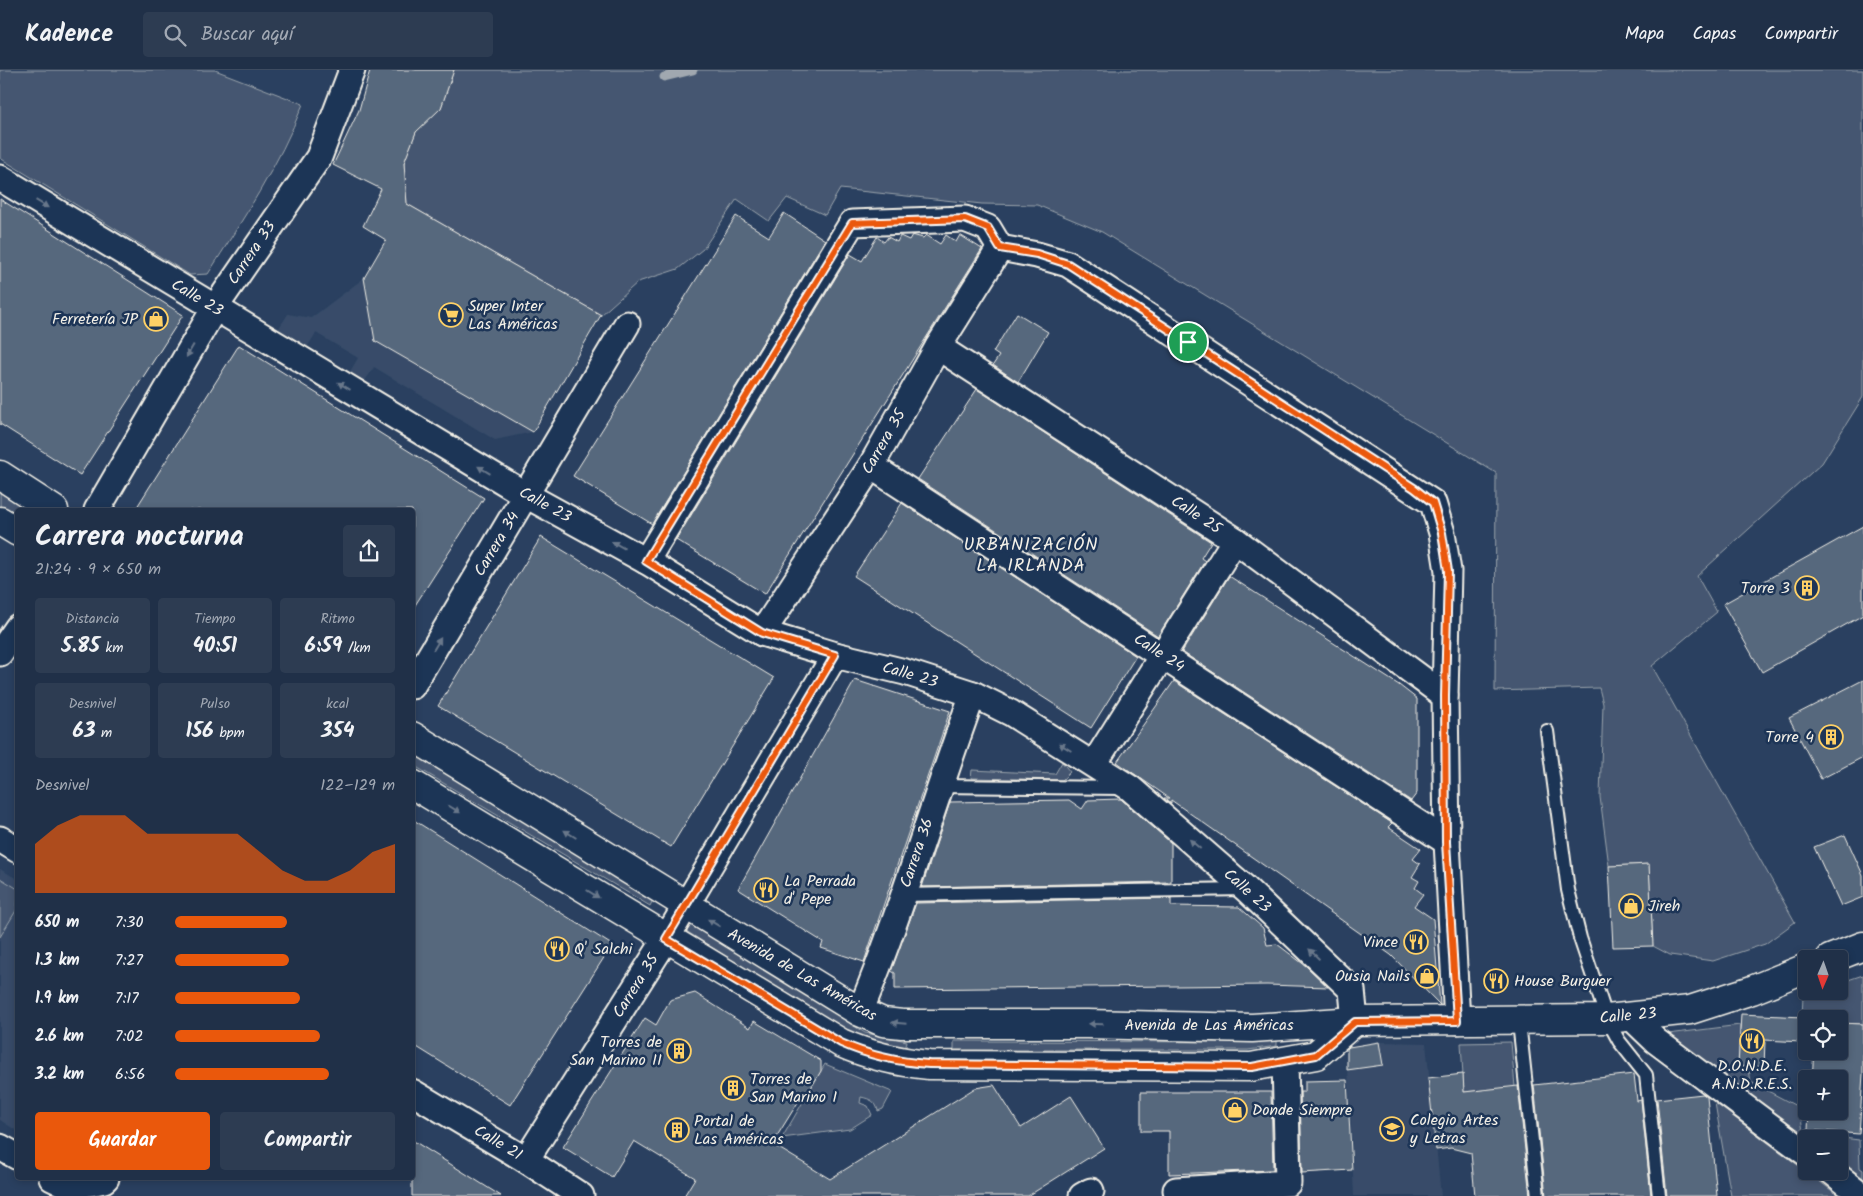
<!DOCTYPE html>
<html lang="es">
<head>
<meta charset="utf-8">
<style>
  body { margin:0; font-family:Kalam,sans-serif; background:#2d3c52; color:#f1f3f6; height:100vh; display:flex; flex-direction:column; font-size:19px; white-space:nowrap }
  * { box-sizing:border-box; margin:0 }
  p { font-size:16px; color:#a2a9b4 }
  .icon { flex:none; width:28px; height:28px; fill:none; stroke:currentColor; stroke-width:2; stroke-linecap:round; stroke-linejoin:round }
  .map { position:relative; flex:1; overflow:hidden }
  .sheet { position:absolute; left:15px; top:438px; width:400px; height:672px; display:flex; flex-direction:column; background:#203048; border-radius:5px; box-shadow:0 2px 8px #0003,0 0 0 1px #3d4b60 }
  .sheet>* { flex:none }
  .needle { width:32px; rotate:182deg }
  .buttons { position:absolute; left:1798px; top:880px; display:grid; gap:10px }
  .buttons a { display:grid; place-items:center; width:50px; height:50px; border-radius:5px; background:#203048; box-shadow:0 2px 8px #0003,0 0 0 1px #3d4b60; font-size:25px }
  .pin { position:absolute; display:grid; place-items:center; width:42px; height:42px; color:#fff; margin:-21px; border:2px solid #fff; border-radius:50%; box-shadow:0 1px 5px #0007 }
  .round { display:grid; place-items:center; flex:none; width:52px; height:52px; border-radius:5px; background:#2d3c52 }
  .head { display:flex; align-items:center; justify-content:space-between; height:85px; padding:0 20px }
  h1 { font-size:28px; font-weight:800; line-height:38px }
  .figures { display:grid; grid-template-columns:repeat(3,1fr); gap:8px; height:85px; padding:5px 20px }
  .figures div { display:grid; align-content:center; border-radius:5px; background:#2d3c52; text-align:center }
  .figures b { font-size:21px; font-weight:800 }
  .figures small { font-size:14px; font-weight:400 }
  .figures p { font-size:14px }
  .chart { height:140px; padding:10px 20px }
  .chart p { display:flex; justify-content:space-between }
  .chart svg { width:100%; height:90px; margin-top:5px; fill:#ea580c; opacity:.7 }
  .cta { display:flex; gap:10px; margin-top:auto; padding:10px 20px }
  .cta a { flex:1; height:58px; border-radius:5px; background:#ea580c; color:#fff; font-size:20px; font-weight:800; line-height:58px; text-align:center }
  .cta a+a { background:#2d3c52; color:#f1f3f6 }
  ul { padding:0 20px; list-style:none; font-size:16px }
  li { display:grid; grid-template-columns:80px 60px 1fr; align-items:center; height:38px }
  li i { height:12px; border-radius:6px; background:#ea580c }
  header { display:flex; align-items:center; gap:30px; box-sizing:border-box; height:70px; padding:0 25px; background:#203048; border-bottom:1px solid #3d4b60 }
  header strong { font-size:24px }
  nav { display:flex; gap:28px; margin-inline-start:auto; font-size:18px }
  .search { width:350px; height:45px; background:#2d3c52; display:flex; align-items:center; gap:12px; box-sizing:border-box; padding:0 18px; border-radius:5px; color:#a2a9b4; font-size:19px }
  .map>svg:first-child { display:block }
  .built { fill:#374c69 }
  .green { fill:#445771; stroke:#9ca4ac }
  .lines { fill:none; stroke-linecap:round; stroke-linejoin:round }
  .stream { stroke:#a1a8b0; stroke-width:9 }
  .building { fill:#56677d; stroke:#f4f1e8 }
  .lane-casing { stroke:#f4f1e8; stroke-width:16 }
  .street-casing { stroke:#f4f1e8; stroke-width:29 }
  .secondary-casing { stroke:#f4f1e8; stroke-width:31 }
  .lane { stroke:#1d3557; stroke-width:12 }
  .street { stroke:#1d3557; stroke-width:25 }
  .secondary { stroke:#1d3557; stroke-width:28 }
  .oneway { fill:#68778a }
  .route-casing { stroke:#fff; stroke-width:10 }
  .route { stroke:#ea580c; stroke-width:6 }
  .labels { text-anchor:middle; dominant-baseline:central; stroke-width:5; stroke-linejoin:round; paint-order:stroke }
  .street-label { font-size:16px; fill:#f4f1e8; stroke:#1d3557 }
  .poi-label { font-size:16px; fill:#f4f1e8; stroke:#1d3557; text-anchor:start }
  .neighbourhood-label { font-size:18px; letter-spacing:1px; fill:#f4f1e8; stroke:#1d3557 }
</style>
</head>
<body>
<header>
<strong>Kadence</strong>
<div class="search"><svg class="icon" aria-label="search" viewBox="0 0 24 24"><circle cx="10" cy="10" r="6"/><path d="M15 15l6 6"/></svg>Buscar aquí</div>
<nav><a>Mapa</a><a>Capas</a><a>Compartir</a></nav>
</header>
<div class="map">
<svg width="1863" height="1126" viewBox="0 0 1863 1126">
  <rect width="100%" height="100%" fill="#2a4060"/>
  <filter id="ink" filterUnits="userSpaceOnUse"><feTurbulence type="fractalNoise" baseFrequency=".02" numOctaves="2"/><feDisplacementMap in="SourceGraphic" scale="10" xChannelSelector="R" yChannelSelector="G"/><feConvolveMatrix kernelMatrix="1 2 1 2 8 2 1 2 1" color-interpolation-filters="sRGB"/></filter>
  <g filter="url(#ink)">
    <g class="built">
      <polygon points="364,208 376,271 533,362 495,370 374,297 363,314 348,305 358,288 316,263 306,279 277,261 288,244 311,248"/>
      <polygon points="0,799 17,809 17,1061 0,1050"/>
      <polygon points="1379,972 1426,973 1441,1126 1354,1126 1347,977"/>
    </g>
    <g class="green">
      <path d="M0 0H215L303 34C279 95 243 149 208 204L190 205 0 88Z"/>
      <polygon points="454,0 1863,0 1863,327 1822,393 1697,506 1717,542 1652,596 1795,852 1765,874 1713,891 1670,885 1653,876 1649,794 1609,796 1600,727 1603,634 1599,618 1495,621 1496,403 1102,162 1037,135 982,134 840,119 825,145 787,128 769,151 737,129 703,179 678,199 638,212 601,245 407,134 404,93 416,62 441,38"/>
      <polygon points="0,421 28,440 18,440 17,451 0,439"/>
      <polygon points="413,675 654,828 650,836 413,695"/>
      <polygon points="1062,692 1070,702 1062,710 971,708 972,700 1055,704"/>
      <polygon points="0,808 18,819 17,839 0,867"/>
      <polygon points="692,853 865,963 907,971 905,981 862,972 686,861"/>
      <polygon points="1863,905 1863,954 1839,953 1839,949 1806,949 1806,968 1801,968 1803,926 1817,921 1839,921 1839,913"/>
      <polygon points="1740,955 1738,996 1749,999 1751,1012 1800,1038 1803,1063 1859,1070 1860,1098 1863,1100 1863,1122 1839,1101 1839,1069 1806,1069 1660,965"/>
      <polygon points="1277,967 1277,976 1248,980 954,980 954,971 1245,972"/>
      <polygon points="1511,972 1515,1017 1464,1022 1461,973"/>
      <path d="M825 994 892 1022 883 1039 878 1041C876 1031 870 1029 861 1027L860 1033 868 1036 872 1045 850 1059 782 1068Z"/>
      <polygon points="1715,1033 1839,1126 1731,1126"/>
    </g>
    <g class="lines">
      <polyline class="stream" points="664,7 693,0"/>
    </g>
    <g class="building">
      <polygon points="370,0 454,0 441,38 416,62 404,93 407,134 601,245 533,362 375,271 364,208 386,170 363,156 381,119 333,95 359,40"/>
      <polygon points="0,129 183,245 80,405 0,354"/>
      <polygon points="784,143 825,170 652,454 573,406 736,146 769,167"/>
      <polygon points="912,165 923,168 926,165 940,174 946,165 956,172 960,165 982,179 765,524 676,470 850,184 862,191 877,167 884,172 888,167 897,172 900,166 909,170"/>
      <polygon points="1017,243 1048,262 1018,312 993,295 999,286 993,282"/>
      <polygon points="239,275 484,428 412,540 412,440 135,440"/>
      <polygon points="977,319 1211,472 1201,488 1205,491 1158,566 918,409"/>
      <polygon points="902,433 1136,586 1091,658 854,506"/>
      <polygon points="1863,456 1863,545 1762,602 1723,534"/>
      <polygon points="541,467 774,608 671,777 438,636"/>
      <polygon points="1229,506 1399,615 1417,629 1417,723 1411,731 1182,582"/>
      <polygon points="855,610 950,641 864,892 821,878 823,872 738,819"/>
      <polygon points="1863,610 1863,687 1821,709 1789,648"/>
      <polygon points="1174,611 1392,753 1388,757 1421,779 1413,789 1420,794 1412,807 1419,811 1415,818 1423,824 1414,836 1433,849 1440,935 1391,885 1171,730 1171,734 1164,728 1169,728 1117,692"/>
      <polygon points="1121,729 1171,773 1171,812 922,817 950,732 1069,730 1082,739 1088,730"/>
      <polygon points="412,749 612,875 510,1035 412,974"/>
      <polygon points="1845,765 1863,805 1863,827 1841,836 1814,777"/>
      <polygon points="1649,794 1653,876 1613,877 1609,796"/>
      <polygon points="1171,828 1171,836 1239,837 1263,858 1267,875 1277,874 1306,896 1328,917 1267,915 895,919 895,903 891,901 916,833"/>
      <polygon points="695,923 750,958 754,951 821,991 821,1001 803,1031 800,1029 772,1074 830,1109 975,1018 994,1015 1021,1058 1071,1026 1104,1078 1028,1126 684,1126 695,1108 634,1071 612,1107 563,1077 645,948 656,955 670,930"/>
      <polygon points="1741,944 1803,947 1801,972 1765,970 1764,997 1738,996"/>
      <polygon points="1839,953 1863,954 1863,1004 1859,1064 1808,1060 1809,1041 1839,1041 1839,1009 1812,1009 1814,981 1839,981"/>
      <polygon points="1379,972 1383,995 1347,1000 1347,979 1349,977"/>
      <polygon points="1463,1004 1464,1022 1518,1016 1530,1126 1475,1126 1471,1083 1451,1078 1436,1080 1428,1008"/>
      <polygon points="1634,1004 1637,1031 1641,1030 1651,1126 1546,1126 1534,1015"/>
      <polygon points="1347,1010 1352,1100 1302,1103 1300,1022 1305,1022 1305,1011"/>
      <polygon points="1141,1022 1271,1022 1273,1100 1169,1104 1169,1061 1141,1061"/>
      <polygon points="1703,1024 1707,1027 1717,1126 1667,1126 1657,1029"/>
      <polygon points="412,1070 463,1102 501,1126 412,1126"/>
    </g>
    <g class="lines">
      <g class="lane-casing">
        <g id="lane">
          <polyline points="1547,661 1568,820 1580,868 1607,949 1619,971 1646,1005 1659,1126"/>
          <polyline points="939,716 1122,718"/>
          <polyline points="902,825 1245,819"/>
          <polyline points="1519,952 1538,1126"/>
        </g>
      </g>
      <g class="street-casing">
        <g id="street">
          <polyline points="0,108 526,425 646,491 762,563 835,585 905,602 973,624 1011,643 1130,718 1246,819 1352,920 1355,951"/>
          <polyline points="938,277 1235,470 1445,626"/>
          <polyline points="871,396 1447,772"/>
          <polyline points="97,440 214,239 319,87 352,0"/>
          <polyline points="646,491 852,153 965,149 988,158 1000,178 1037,185 1068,194 1433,433 1442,463 1448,501 1445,626 1447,772 1457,951"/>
          <polyline points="762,563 871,396 938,277 1000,178"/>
          <polyline points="0,583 18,557"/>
          <polyline points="412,616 627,254"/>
          <polyline points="1094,694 1235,470"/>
          <polyline points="0,769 18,780"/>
          <path d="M860 942C903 838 934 729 973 624"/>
          <polyline points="1630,946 1656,971 1806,1083"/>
          <polyline points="412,1022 526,1090 581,1126"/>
          <polyline points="0,1077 18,1087"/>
          <polyline points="526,1090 666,869 835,585"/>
          <polyline points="1831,1101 1863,1126"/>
          <path d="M52 1108C70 1118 85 1114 104 1110L106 1108"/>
          <polyline points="1176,1120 1288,1113 1285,992"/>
          <polyline points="1082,1126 1091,1121"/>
        </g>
      </g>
      <g class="secondary-casing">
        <g id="secondary">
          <polyline points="0,405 54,440"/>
          <polyline points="0,451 18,462"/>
          <polyline points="412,666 860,942 883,952 902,954 1087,954 1252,958 1355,951 1607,949 1690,940 1752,920 1806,898"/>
          <path d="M412 714 841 973C870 986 897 992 929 995L1251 997 1316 985 1355 951"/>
          <polyline points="1830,889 1863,876"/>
        </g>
      </g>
      <use href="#lane" class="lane"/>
      <use href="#street" class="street"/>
      <use href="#secondary" class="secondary"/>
    </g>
    <defs><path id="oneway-solid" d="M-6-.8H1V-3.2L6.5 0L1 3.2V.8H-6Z" transform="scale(1.25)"/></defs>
    <g class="oneway">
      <use href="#oneway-solid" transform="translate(42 134) rotate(31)"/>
      <use href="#oneway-solid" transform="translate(190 281) rotate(120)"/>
      <use href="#oneway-solid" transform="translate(344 316) rotate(-149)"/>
      <use href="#oneway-solid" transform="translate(484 400) rotate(-149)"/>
      <use href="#oneway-solid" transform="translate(618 475) rotate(-151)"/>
      <use href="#oneway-solid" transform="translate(437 574) rotate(-59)"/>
      <use href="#oneway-solid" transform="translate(1065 677) rotate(-148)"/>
      <use href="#oneway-solid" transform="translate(454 739) rotate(32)"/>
      <use href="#oneway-solid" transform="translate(570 764) rotate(-148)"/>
      <use href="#oneway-solid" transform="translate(1195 774) rotate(-139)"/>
      <use href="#oneway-solid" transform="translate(593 824) rotate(32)"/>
      <use href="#oneway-solid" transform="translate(714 853) rotate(-149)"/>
      <use href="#oneway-solid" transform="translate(1314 884) rotate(-136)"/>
      <use href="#oneway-solid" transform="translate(899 953) rotate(-175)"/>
      <use href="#oneway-solid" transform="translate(1096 954) rotate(-179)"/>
    </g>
  </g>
  <g class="lines" filter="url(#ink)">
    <g class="route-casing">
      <path id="route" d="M965 149 988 158 1000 178 1037 184 1068 194 1414 418 1433 433 1442 463 1448 501 1445 626 1446 772 1457 951 1355 952 1316 985 1252 997 929 994C897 992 870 986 841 973L666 869 835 585 762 563 646 491 852 153Z"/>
    </g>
    <use href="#route" class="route"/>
  </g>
  <defs>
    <g id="supermarket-ring" transform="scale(1.25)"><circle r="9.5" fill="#1d3557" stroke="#ffd166" stroke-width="1.5"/><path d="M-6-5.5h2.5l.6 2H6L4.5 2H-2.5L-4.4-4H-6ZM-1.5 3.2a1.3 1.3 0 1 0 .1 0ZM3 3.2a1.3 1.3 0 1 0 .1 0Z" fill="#ffd166"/></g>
    <g id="shop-ring" transform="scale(1.25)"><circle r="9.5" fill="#1d3557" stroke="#ffd166" stroke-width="1.5"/><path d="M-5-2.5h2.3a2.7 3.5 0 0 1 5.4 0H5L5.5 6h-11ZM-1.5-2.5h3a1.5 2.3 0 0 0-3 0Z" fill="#ffd166"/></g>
    <g id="building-ring" transform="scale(1.25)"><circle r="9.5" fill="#1d3557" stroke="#ffd166" stroke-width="1.5"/><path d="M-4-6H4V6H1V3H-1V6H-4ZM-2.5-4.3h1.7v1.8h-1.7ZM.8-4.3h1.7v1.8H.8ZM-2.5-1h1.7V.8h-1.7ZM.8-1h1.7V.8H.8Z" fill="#ffd166"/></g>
    <g id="restaurant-ring" transform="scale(1.25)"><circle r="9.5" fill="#1d3557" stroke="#ffd166" stroke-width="1.5"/><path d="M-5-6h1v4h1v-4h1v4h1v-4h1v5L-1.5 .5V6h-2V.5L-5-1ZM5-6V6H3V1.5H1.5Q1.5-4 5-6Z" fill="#ffd166"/></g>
    <g id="school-ring" transform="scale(1.25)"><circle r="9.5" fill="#1d3557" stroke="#ffd166" stroke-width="1.5"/><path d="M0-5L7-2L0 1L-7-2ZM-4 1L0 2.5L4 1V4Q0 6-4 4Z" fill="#ffd166"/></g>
  </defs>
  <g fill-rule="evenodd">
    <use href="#supermarket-ring" x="451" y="245"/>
    <use href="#shop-ring" x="156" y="249"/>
    <use href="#building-ring" x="1807" y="518"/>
    <use href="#building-ring" x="1831" y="667"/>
    <use href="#restaurant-ring" x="766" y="820"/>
    <use href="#shop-ring" x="1631" y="836"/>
    <use href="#restaurant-ring" x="1416" y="872"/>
    <use href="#restaurant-ring" x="557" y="879"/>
    <use href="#shop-ring" x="1427" y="906"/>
    <use href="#restaurant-ring" x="1496" y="911"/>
    <use href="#restaurant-ring" x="1752" y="971"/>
    <use href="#building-ring" x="679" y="981"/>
    <use href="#building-ring" x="733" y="1018"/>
    <use href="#shop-ring" x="1235" y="1040"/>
    <use href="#school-ring" x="1392" y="1059"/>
    <use href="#building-ring" x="677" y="1060"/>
  </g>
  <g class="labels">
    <g class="street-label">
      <text transform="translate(252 183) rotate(-56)">Carrera 33</text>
      <text transform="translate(197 228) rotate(31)">Calle 23</text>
      <text transform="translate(884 372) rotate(-60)">Carrera 35</text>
      <text transform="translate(545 435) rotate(29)">Calle 23</text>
      <text transform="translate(1196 445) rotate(33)">Calle 25</text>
      <text transform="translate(497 474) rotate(-59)">Carrera 34</text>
      <text transform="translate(1159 583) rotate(33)">Calle 24</text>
      <text transform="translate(910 605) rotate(16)">Calle 23</text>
      <text transform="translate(917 783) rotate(-71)">Carrera 36</text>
      <text transform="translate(1247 821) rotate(42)">Calle 23</text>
      <text transform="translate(802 905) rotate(30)">Avenida de Las Américas</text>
      <text transform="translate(636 916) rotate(-58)">Carrera 35</text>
      <text transform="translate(1628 946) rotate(-5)">Calle 23</text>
      <text x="1209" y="955">Avenida de Las Américas</text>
      <text transform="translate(498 1073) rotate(31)">Calle 21</text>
    </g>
    <g class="poi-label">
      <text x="468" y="236">Super Inter<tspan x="468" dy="18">Las Américas</tspan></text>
      <text x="138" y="249" text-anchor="end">Ferretería JP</text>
      <text x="1790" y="518" text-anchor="end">Torre 3</text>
      <text x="1814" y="667" text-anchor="end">Torre 4</text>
      <text x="784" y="811">La Perrada<tspan x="784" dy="18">d' Pepe</tspan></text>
      <text x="1648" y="836">Jireh</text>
      <text x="1398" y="872" text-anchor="end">Vince</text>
      <text x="574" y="879">Q' Salchi</text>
      <text x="1410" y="906" text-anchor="end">Ousia Nails</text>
      <text x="1514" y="911">House Burguer</text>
      <text x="662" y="972" text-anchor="end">Torres de<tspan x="662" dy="18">San Marino II</tspan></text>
      <text x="1752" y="996" text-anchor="middle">D.O.N.D.E.<tspan x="1752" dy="18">A.N.D.R.E.S.</tspan></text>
      <text x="750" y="1009">Torres de<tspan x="750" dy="18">San Marino I</tspan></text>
      <text x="1252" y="1040">Donde Siempre</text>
      <text x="1410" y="1050">Colegio Artes<tspan x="1410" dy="18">y Letras</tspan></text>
      <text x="694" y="1051">Portal de<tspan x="694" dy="18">Las Américas</tspan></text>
    </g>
    <g class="neighbourhood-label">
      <text x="1031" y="475">URBANIZACIÓN<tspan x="1031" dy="21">LA IRLANDA</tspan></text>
    </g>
  </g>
</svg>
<div class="buttons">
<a><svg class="needle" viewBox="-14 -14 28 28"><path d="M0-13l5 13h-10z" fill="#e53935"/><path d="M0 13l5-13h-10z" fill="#a2a9b4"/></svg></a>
<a><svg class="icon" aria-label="locate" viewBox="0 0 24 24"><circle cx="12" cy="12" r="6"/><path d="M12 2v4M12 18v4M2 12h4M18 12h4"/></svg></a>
<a>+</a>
<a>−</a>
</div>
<div class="pin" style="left:1188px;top:272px;background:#1e9e55"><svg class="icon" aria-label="arrive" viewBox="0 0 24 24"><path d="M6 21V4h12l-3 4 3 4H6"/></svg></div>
<section class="sheet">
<div class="head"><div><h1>Carrera nocturna</h1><p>21:24 · 9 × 650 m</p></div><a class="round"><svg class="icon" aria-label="share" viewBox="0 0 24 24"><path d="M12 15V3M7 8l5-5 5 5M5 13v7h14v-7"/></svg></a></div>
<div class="figures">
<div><p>Distancia</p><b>5.85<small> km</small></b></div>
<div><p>Tiempo</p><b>40:51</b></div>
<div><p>Ritmo</p><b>6:59<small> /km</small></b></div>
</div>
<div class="figures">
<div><p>Desnivel</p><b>63<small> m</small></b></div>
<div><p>Pulso</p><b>156<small> bpm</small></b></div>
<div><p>kcal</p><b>354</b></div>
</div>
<div class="chart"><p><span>Desnivel</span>122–129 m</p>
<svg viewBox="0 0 160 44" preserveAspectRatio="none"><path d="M0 44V20L10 11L20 6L30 6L40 6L50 15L60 15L70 15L80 15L90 15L100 24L110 33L120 38L130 38L140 33L150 24L160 20V44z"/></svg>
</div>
<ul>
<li><b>650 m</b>7:30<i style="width:51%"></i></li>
<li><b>1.3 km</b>7:27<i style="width:52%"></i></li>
<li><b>1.9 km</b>7:17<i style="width:57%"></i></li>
<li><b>2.6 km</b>7:02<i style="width:66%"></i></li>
<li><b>3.2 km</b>6:56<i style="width:70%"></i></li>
</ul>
<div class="cta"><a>Guardar</a><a>Compartir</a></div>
</section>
</div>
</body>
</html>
